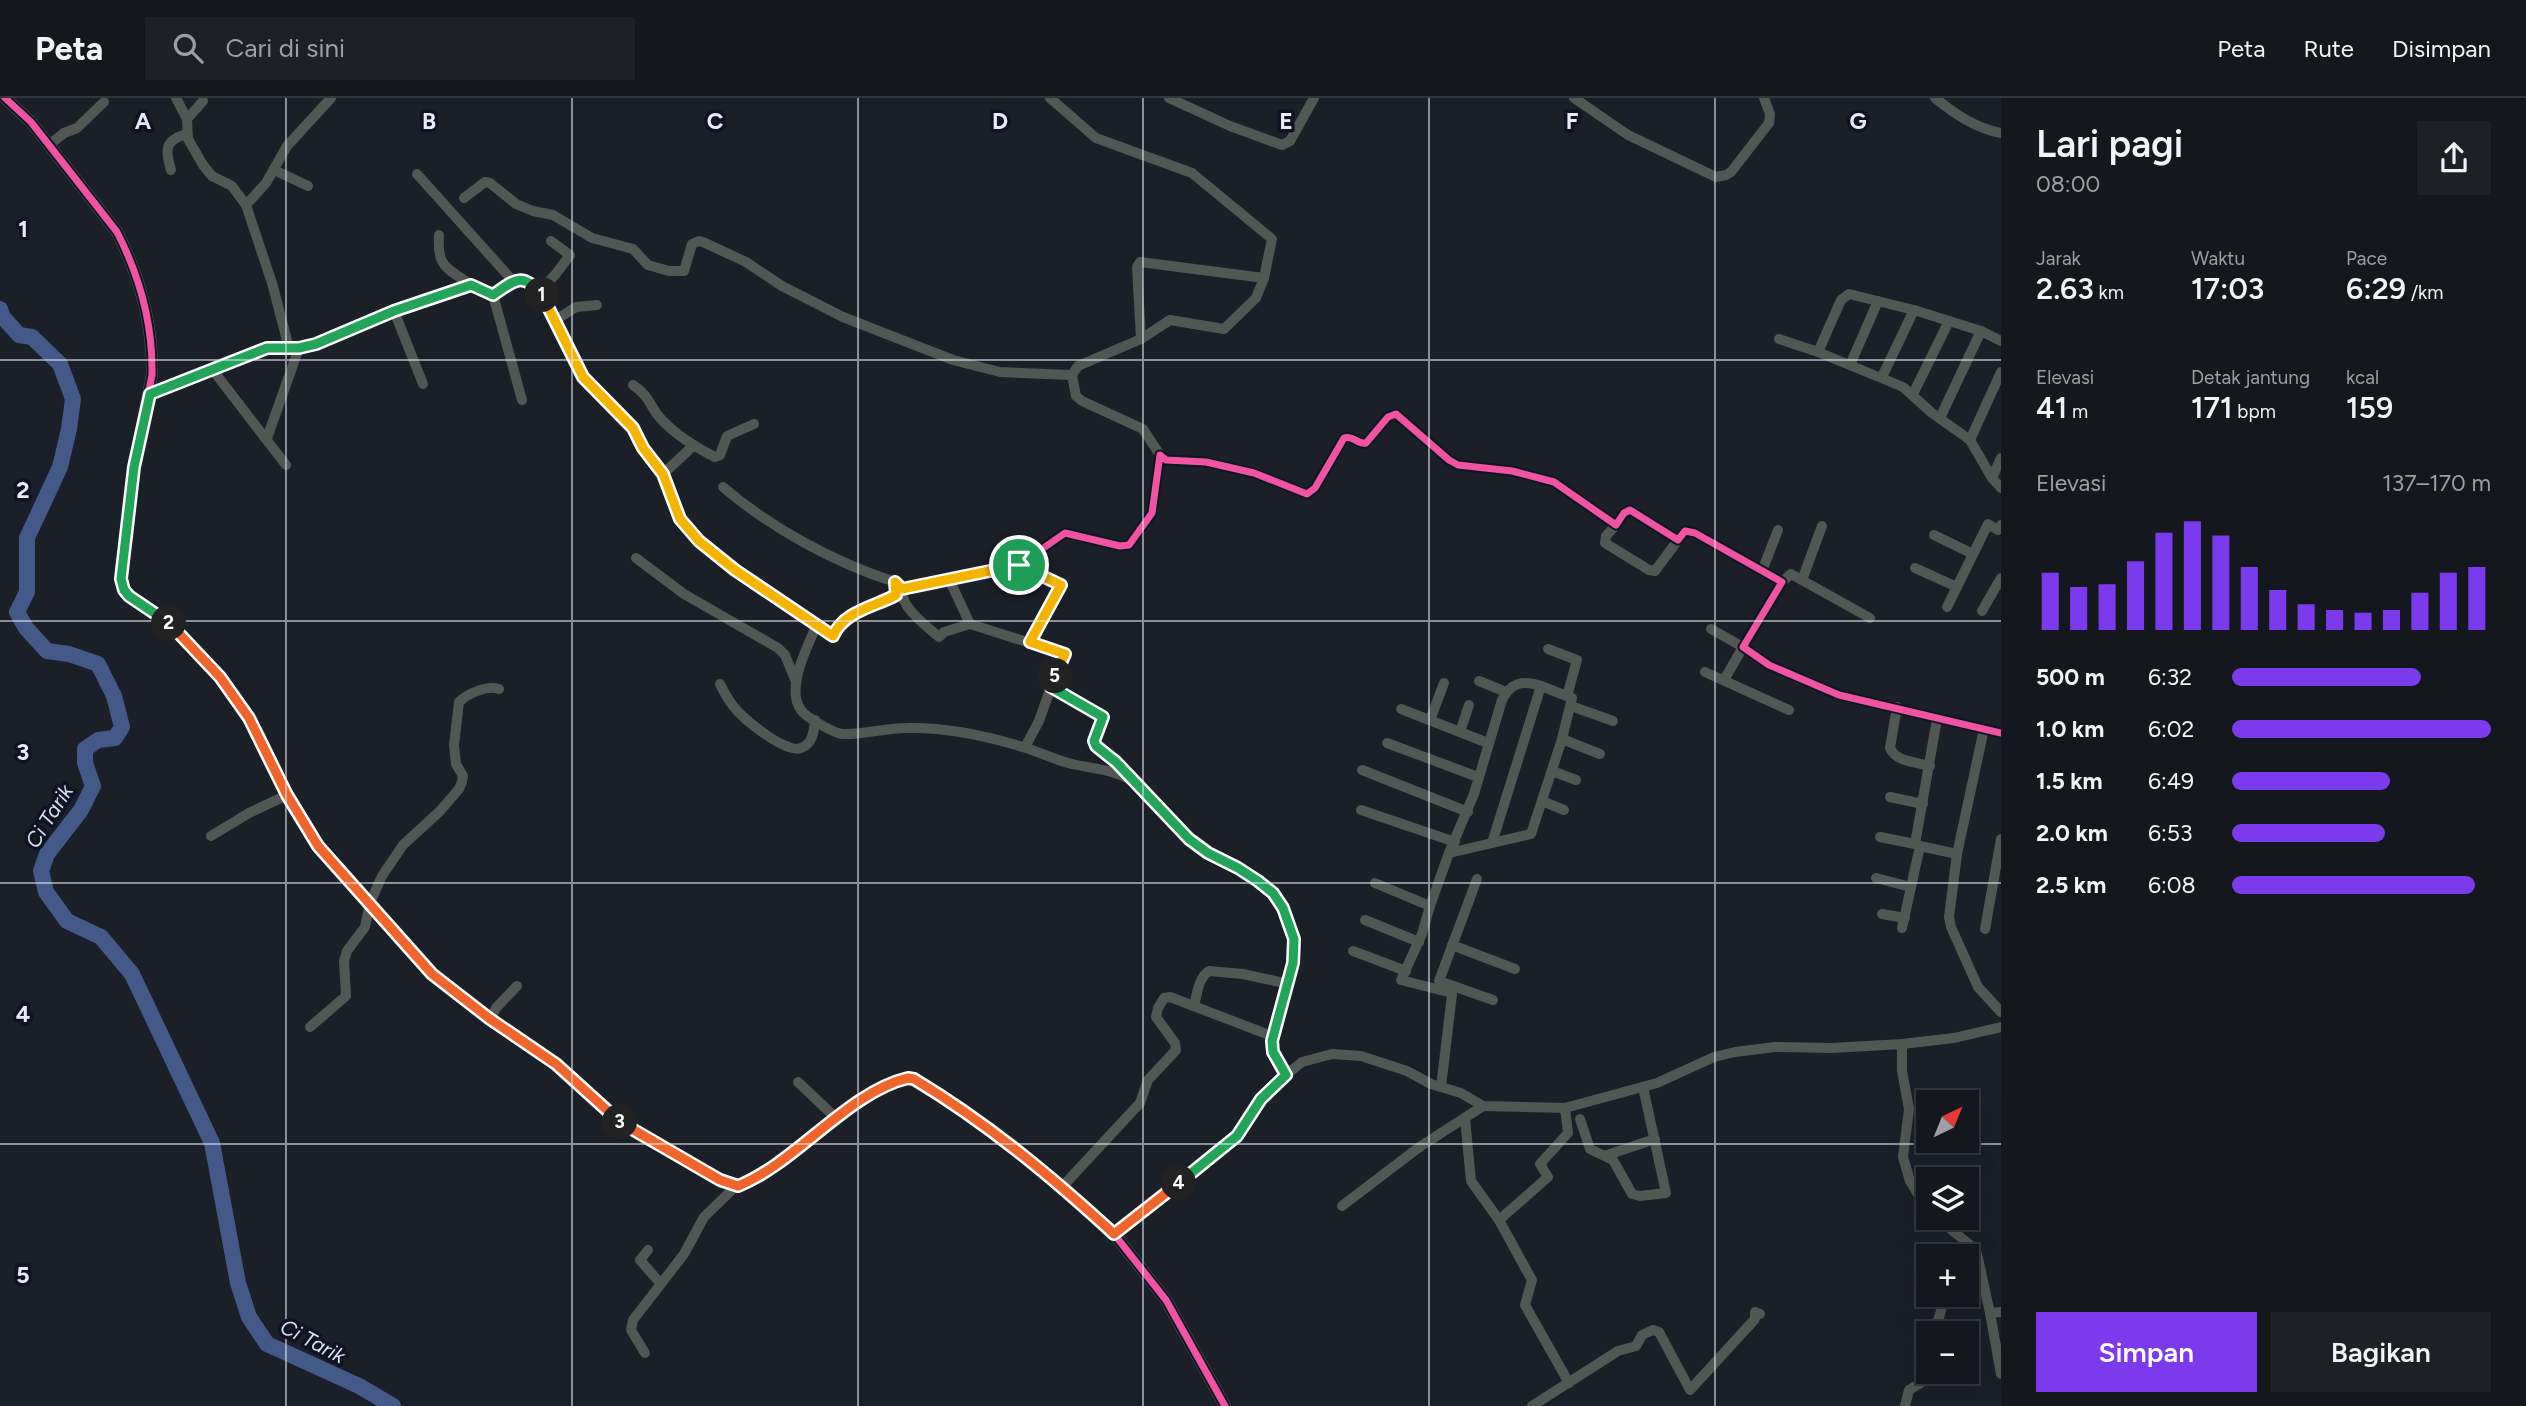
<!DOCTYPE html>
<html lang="id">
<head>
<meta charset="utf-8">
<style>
  body { margin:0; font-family:Figtree,sans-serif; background:#1d2027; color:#f1f3f6; height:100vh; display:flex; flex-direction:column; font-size:26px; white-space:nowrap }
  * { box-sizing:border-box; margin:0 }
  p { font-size:23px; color:#9d9fa4 }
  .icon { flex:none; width:38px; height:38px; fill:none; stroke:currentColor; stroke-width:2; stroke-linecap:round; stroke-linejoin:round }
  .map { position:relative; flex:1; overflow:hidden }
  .side { display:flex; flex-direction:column; background:#14171e; width:525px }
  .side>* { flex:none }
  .needle { width:46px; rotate:43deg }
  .fabs { position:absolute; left:1916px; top:992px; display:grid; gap:14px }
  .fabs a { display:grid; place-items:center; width:63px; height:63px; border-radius:0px; background:#14171e; box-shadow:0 7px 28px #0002,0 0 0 2px #33363c; font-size:35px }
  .pin { position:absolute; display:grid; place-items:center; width:60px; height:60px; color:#fff; margin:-30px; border:4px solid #fff; border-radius:50%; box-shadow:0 2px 7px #0007 }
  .km { position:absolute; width:35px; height:35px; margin:-18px; border-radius:50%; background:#222; color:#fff; font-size:19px; line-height:35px; text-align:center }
  .round { display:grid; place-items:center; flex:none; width:74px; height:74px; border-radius:0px; background:#1d2027 }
  .summary { display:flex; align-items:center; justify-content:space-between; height:119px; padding:0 35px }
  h1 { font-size:38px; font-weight:600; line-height:52px }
  .figures { display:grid; grid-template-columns:repeat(3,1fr); gap:10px; height:119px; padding:7px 35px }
  .figures div { display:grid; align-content:center }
  .figures b { font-size:30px; font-weight:600 }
  .figures small { font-size:19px; font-weight:400 }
  .figures p { font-size:19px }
  .chart { height:196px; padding:14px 35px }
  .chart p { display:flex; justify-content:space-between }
  .chart svg { width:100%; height:126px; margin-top:7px; stroke:#7c3aed; stroke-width:6 }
  .primary-button { display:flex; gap:14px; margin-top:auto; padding:14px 35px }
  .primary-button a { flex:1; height:80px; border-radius:0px; background:#7c3aed; color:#fff; font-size:28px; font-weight:600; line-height:80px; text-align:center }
  .primary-button a+a { background:#1d2027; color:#f1f3f6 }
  ul { padding:0 35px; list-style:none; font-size:23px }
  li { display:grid; grid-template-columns:112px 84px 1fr; align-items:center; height:52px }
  li i { height:18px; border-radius:9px; background:#7c3aed }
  header { display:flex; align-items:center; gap:42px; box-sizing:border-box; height:98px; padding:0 35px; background:#14171e; border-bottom:2px solid #33363c }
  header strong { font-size:33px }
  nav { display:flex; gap:38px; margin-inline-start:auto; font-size:24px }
  .search { width:490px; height:63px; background:#1d2027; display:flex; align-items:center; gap:18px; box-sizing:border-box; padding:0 24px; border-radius:0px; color:#9d9fa4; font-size:26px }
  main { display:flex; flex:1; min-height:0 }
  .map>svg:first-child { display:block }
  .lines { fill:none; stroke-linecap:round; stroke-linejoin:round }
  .river { stroke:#435988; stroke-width:16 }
  .minor { stroke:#515753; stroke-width:10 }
  .tertiary { stroke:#515753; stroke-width:12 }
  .cycleway-casing { stroke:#0e1423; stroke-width:11 }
  .cycleway { stroke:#f153a3; stroke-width:7 }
  .split-1-casing { stroke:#fff; stroke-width:14 }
  .split-2-casing { stroke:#fff; stroke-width:14 }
  .split-3-casing { stroke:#fff; stroke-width:14 }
  .split-4-casing { stroke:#fff; stroke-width:14 }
  .split-5-casing { stroke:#fff; stroke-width:14 }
  .split-6-casing { stroke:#fff; stroke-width:14 }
  .split-1 { stroke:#f5b400; stroke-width:9 }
  .split-2 { stroke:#22a559; stroke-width:9 }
  .split-3 { stroke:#f0652b; stroke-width:9 }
  .split-4 { stroke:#f0652b; stroke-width:9 }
  .split-5 { stroke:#22a559; stroke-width:9 }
  .split-6 { stroke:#f5b400; stroke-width:9 }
  .grid { fill:none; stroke:#e6ebf6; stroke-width:2; stroke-opacity:0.55 }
  .labels { text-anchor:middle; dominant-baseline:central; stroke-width:7; stroke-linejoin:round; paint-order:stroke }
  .water-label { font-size:21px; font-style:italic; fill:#d7dfef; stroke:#0e1423 }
  .grid-label { font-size:23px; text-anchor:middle; font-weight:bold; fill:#e6ebf6; stroke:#0e1423; stroke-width:7; stroke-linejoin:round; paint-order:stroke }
</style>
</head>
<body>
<header>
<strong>Peta</strong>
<div class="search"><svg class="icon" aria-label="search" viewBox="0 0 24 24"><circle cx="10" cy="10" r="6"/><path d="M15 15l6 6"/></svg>Cari di sini</div>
<nav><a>Peta</a><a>Rute</a><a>Disimpan</a></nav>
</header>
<main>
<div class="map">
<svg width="2001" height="1308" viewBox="0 0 2001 1308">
  <rect width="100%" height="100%" fill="#1b1f28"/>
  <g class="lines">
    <polyline class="river" points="0,211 3,219 19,237 32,239 60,266 73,301 69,331 60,369 27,440 27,494 17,514 26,530 47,553 69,556 98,566 114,598 122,629 115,640 98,642 85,651 85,665 93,688 81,712 47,756 41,773 46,794 67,823 101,839 132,876 212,1045 238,1185 249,1219 267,1246 359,1288 393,1308"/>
    <g class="minor">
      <path d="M176 0 187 21 188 41 203 67 212 78 232 88 246 107 272 185 289 250C324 250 360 227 392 214 418 204 445 198 471 187L493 197 522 302"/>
      <polyline points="1050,0 1096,40 1192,75 1272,141 1264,180 1140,164 1137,169 1141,241"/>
      <polyline points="1169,0 1230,28 1282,47 1290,43 1314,0"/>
      <polyline points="1574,0 1628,37 1716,79 1726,77 1731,74 1769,25 1770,16 1764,0"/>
      <path d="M1935 0C1955 16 1975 30 2001 35"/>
      <polyline points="187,21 203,3"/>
      <polyline points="49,47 64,35 77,30 104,4"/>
      <path d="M171 72C165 52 164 42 187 36"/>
      <polyline points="274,72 308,88"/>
      <polyline points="417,76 513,183"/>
      <polyline points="464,100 485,84 490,85 516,106 533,113 553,117 592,140 633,151 648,167 669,173 684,173 692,146 699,143 703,144 746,164 782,188 843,219 953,262 1000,274 1072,277 1076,298 1082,303 1143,331 1160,357"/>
      <polyline points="246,107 266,85 287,48 331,0"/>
      <path d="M439 137C437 170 446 169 471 187"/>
      <polyline points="539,193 555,177 570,157 551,143"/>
      <path d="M493 197 518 182 529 183 543 198 583 279 633 330 643 350 663 376 680 421 699 443 735 472 833 538C843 513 874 509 896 497L895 484 902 491 1009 470 1019 467 1065 435 1120 448 1129 447 1152 415 1160 357 1166 362 1206 364 1254 375 1307 396 1315 390 1344 340C1353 337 1358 347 1366 345L1388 319 1396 316 1449 362 1458 367 1512 373 1554 384 1616 427 1624 415 1630 412 1678 442 1685 433 1695 435 1782 484 1743 549 1769 567 1839 597 2001 635"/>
      <polyline points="394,213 423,286"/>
      <polyline points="554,223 576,209 597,207"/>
      <polyline points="1779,241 1818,254 1903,289 1932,315 1970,342 1992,380 2001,390"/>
      <polyline points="1818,254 1841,202 1849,196 1914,212 1981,233 2001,243"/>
      <polyline points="1850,267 1878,203"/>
      <polyline points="212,271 286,367"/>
      <polyline points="1072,277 1078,268 1141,241 1170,222 1224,231 1256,200 1264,180"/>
      <polyline points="1882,279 1914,212"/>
      <path d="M633 287C652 300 648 307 661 321 676 337 695 349 715 359L720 357 727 338 754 326"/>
      <polyline points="150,296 267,250 289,250"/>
      <polyline points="1913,296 1949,223"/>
      <polyline points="1940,320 1981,233"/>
      <polyline points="267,340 299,250"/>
      <polyline points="1970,342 2001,274"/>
      <polyline points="663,376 693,348"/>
      <polyline points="1992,380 2001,360"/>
      <path d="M723 389C771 430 835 465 895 484"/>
      <polyline points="1616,427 1606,438 1605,445 1649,472 1655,473 1678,442"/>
      <polyline points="1934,437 1973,456"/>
      <polyline points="636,460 684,496 778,550 785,557 795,581"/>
      <path d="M1019 467C1032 476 1047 479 1061 487L1030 544"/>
      <polyline points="1915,470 1957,489"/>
      <polyline points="1762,473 1778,432"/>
      <polyline points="949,481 970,526"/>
      <polyline points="1802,482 1822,428"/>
      <polyline points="1782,484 1791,476 1870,520"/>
      <path d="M902 491C900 509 926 528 939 539L944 534 970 526 1065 556 1051 589 1103 619C1101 626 1096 633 1095 640 1094 649 1121 670 1129 678"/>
      <polyline points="1947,509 1988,426 1998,432 2001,427"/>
      <polyline points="1982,513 2001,480"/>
      <path d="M817 526C808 548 785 590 801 612 805 619 834 635 842 636 863 637 885 630 906 630 946 629 988 638 1026 650 1041 655 1056 662 1072 666 1094 671 1113 671 1133 683 1152 703 1171 727 1193 744 1236 777 1278 777 1293 839 1302 876 1265 924 1273 953 1276 961 1282 970 1286 977"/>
      <polyline points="1711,531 1743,549 1724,582"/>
      <polyline points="1548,551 1577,562 1567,598"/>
      <polyline points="1705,574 1789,612"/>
      <polyline points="1479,583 1506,594"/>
      <path d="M720 586C724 594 728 602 734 609 743 621 786 656 801 650 813 646 814 633 815 622"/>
      <polyline points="1541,588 1572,600 1562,641 1600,656"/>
      <polyline points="1571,608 1613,623"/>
      <path d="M1897 609 1890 650C1896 664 1916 664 1930 668"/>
      <polyline points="1401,611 1488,645"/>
      <polyline points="1937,621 1915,746 1920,748 1957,756 1984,631"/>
      <polyline points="1430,622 1444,585"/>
      <polyline points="1460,634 1469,607"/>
      <polyline points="1387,645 1478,679"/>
      <polyline points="1025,649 1039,623 1051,589"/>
      <polyline points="1362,672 1468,714"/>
      <polyline points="1552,673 1576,682"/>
      <polyline points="1890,699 1923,706"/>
      <polyline points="1542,703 1564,712"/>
      <polyline points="1361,712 1455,744"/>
      <polyline points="211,738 249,715 287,697"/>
      <polyline points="1880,739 1915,746"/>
      <path d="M1449 755 1474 696 1502 602C1511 584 1523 582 1541 588L1492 745"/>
      <polyline points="1957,756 1949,819 1951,829 1978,889 2001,914"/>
      <polyline points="1876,780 1911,789"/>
      <polyline points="1477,781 1439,883 1493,902"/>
      <polyline points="1375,785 1430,808 1449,755 1531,736 1562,641"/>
      <polyline points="1430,808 1422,836 1401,882 1452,895"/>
      <polyline points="1882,816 1905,820"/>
      <polyline points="1365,822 1419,844"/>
      <polyline points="1902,830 1920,748"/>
      <polyline points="1985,831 2001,741"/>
      <polyline points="1452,847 1515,871"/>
      <polyline points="1353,853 1406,873"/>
      <path d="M1194 908C1197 897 1198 880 1209 873L1243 876 1289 886"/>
      <polyline points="490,921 496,910 517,888"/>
      <path d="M310 929 346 898 344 863 347 853 365 829 370 805 382 778 403 747 440 713 459 691 462 684 463 678 456 666 454 647 459 604C468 595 488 587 499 591"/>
      <polyline points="1902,946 1902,973 1909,1011 1903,1059 1910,1083 1928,1113"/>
      <polyline points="798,984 837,1021"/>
      <polyline points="1441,989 1453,888"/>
      <polyline points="1465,1020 1471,1083 1499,1122 1528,1175 1532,1182 1525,1207 1569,1285"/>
      <polyline points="1580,1021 1590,1051 1613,1062 1632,1096 1640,1098 1666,1095 1643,989"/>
      <polyline points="1607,1057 1655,1041"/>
      <polyline points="1062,1089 1140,1005 1148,982 1176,952 1175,945 1156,919 1158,910 1164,900 1170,899 1272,938"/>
      <polyline points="1342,1108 1418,1050 1483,1008"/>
      <polyline points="1937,1120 1970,1147 1977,1156 1981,1174 1967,1185"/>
      <polyline points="1499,1122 1548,1079 1540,1066 1568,1035 1565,1010"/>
      <polyline points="1114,1136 1223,1051 1237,1038 1261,1001 1280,982 1302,964 1332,956 1361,958 1407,973 1431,986 1461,995 1483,1008 1565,1010 1657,985 1714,959 1735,954 1775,949 1832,950 1902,946 1954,940 2001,929"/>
      <polyline points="648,1152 640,1162 660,1185"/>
      <polyline points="1981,1174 1990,1215 2001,1214"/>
      <polyline points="1990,1215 2001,1276"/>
      <polyline points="1934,1236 1943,1206 1953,1197"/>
      <polyline points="645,1255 631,1232 633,1222 684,1156 704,1119 735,1089"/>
      <polyline points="1532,1308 1618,1253 1636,1248 1642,1237 1653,1232 1659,1234 1690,1292 1755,1221 1755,1214 1760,1216"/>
      <polyline points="1905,1308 1909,1292 1932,1278 1934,1274"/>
    </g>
    <path class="tertiary" d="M5 0 31 24 117 134C140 179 153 227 152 277L134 369 127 440 121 473 124 493 170 525 220 579 258 635 287 697 319 748 432 876 490 921 556 966 625 1029 735 1089 742 1087C758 1077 774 1068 789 1057 816 1039 882 977 914 981L1003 1039 1114 1136 1166 1202 1225 1308"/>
    <g class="cycleway-casing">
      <g id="cycleway">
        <path d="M5 0 31 24 117 134C140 179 153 227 152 277L134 369 127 440 121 473 124 493 170 525 220 579 258 635 287 697 319 748 432 876 490 921 556 966 625 1029 735 1089 742 1087C758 1077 774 1068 789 1057 816 1039 882 977 914 981L1003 1039 1114 1136 1166 1202 1225 1308"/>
        <path d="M493 197 518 182 529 183 543 198 583 279 633 330 643 350 663 376 680 421 699 443 735 472 833 538C843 513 874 509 896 497L895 484 902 491 1009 470 1019 467 1065 435 1120 448 1129 447 1152 415 1160 357 1166 362 1206 364 1254 375 1307 396 1315 390 1344 340C1353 337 1358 347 1366 345L1388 319 1396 316 1449 362 1458 367 1512 373 1554 384 1616 427 1624 415 1630 412 1678 442 1685 433 1695 435 1782 484 1743 549 1769 567 1839 597 2001 635"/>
      </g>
    </g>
    <use href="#cycleway" class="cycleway"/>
  </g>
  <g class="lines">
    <g class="split-1-casing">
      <path id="split-1" d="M542 197 583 279 633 330 643 350 663 376 680 421 699 443 735 472 833 538C844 513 874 509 896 497L895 484 902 491 1019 467"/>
    </g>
    <g class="split-2-casing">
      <path id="split-2" d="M169 525 129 498 124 492 121 481 134 369 150 296 267 250H299L316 246 394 213 471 187 493 197C515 182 522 173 542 197"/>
    </g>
    <g class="split-3-casing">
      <polyline id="split-3" points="169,525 220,579 249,620 287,697 318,748 432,876 490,921 556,966 620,1024"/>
    </g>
    <g class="split-4-casing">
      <path id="split-4" d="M620 1024 720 1082 738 1088C796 1065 848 994 908 980L914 981C987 1025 1051 1078 1114 1136L1179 1085"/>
    </g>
    <g class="split-5-casing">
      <polyline id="split-5" points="1055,578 1051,589 1103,619 1094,643 1096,648 1116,664 1189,741 1208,755 1238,770 1258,783 1273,795 1283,810 1294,841 1293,865 1272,943 1273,954 1286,977 1261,1001 1237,1038 1179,1085"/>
    </g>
    <g class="split-6-casing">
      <polyline id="split-6" points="1019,467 1061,487 1030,544 1065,556 1055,578"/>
    </g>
    <use href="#split-1" class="split-1"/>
    <use href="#split-2" class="split-2"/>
    <use href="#split-3" class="split-3"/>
    <use href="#split-4" class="split-4"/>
    <use href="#split-5" class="split-5"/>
    <use href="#split-6" class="split-6"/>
  </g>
  <path class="grid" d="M286 0V1308M572 0V1308M858 0V1308M1143 0V1308M1429 0V1308M1715 0V1308M0 262H2001M0 523H2001M0 785H2001M0 1046H2001"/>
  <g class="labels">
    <g class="water-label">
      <text transform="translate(49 718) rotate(-58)">Ci Tarik</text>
      <text transform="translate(313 1243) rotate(28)">Ci Tarik</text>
    </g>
  </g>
  <g class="grid-label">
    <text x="143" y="31">A</text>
    <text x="429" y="31">B</text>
    <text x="715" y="31">C</text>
    <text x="1000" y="31">D</text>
    <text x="1286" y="31">E</text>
    <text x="1572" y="31">F</text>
    <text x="1858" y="31">G</text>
    <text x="23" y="139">1</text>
    <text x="23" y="400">2</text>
    <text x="23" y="662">3</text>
    <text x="23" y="924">4</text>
    <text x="23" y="1185">5</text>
  </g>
</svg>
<div class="fabs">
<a><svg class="needle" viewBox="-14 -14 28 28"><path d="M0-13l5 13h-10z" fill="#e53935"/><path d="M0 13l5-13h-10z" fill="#9d9fa4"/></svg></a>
<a><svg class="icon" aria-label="layers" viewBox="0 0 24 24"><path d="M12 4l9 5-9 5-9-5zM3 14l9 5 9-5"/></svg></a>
<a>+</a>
<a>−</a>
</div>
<div class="pin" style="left:1019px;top:467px;background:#1e9e55"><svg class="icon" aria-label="arrive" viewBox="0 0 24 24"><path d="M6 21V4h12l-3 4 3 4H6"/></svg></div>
<b class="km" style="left:542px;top:197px">1</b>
<b class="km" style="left:169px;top:525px">2</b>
<b class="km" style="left:620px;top:1024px">3</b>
<b class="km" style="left:1179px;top:1085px">4</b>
<b class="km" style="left:1055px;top:578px">5</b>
</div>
<section class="side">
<div class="summary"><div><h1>Lari pagi</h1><p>08:00</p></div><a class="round"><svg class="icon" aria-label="share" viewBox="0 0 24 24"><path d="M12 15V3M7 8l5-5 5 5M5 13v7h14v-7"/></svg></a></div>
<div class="figures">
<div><p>Jarak</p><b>2.63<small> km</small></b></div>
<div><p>Waktu</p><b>17:03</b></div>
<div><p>Pace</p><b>6:29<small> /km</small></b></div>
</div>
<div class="figures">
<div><p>Elevasi</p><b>41<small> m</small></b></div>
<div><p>Detak jantung</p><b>171<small> bpm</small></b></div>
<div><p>kcal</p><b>159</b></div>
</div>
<div class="chart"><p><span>Elevasi</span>137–170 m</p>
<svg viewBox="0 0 160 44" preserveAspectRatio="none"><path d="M5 44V24M15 44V29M25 44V28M35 44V20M45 44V10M55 44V6M65 44V11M75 44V22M85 44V30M95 44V35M105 44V37M115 44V38M125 44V37M135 44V31M145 44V24M155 44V22"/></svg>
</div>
<ul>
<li><b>500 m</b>6:32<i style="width:73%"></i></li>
<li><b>1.0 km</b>6:02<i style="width:100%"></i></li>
<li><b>1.5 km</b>6:49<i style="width:61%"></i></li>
<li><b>2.0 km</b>6:53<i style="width:59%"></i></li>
<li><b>2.5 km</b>6:08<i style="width:94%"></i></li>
</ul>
<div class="primary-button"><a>Simpan</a><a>Bagikan</a></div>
</section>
</main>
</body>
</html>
